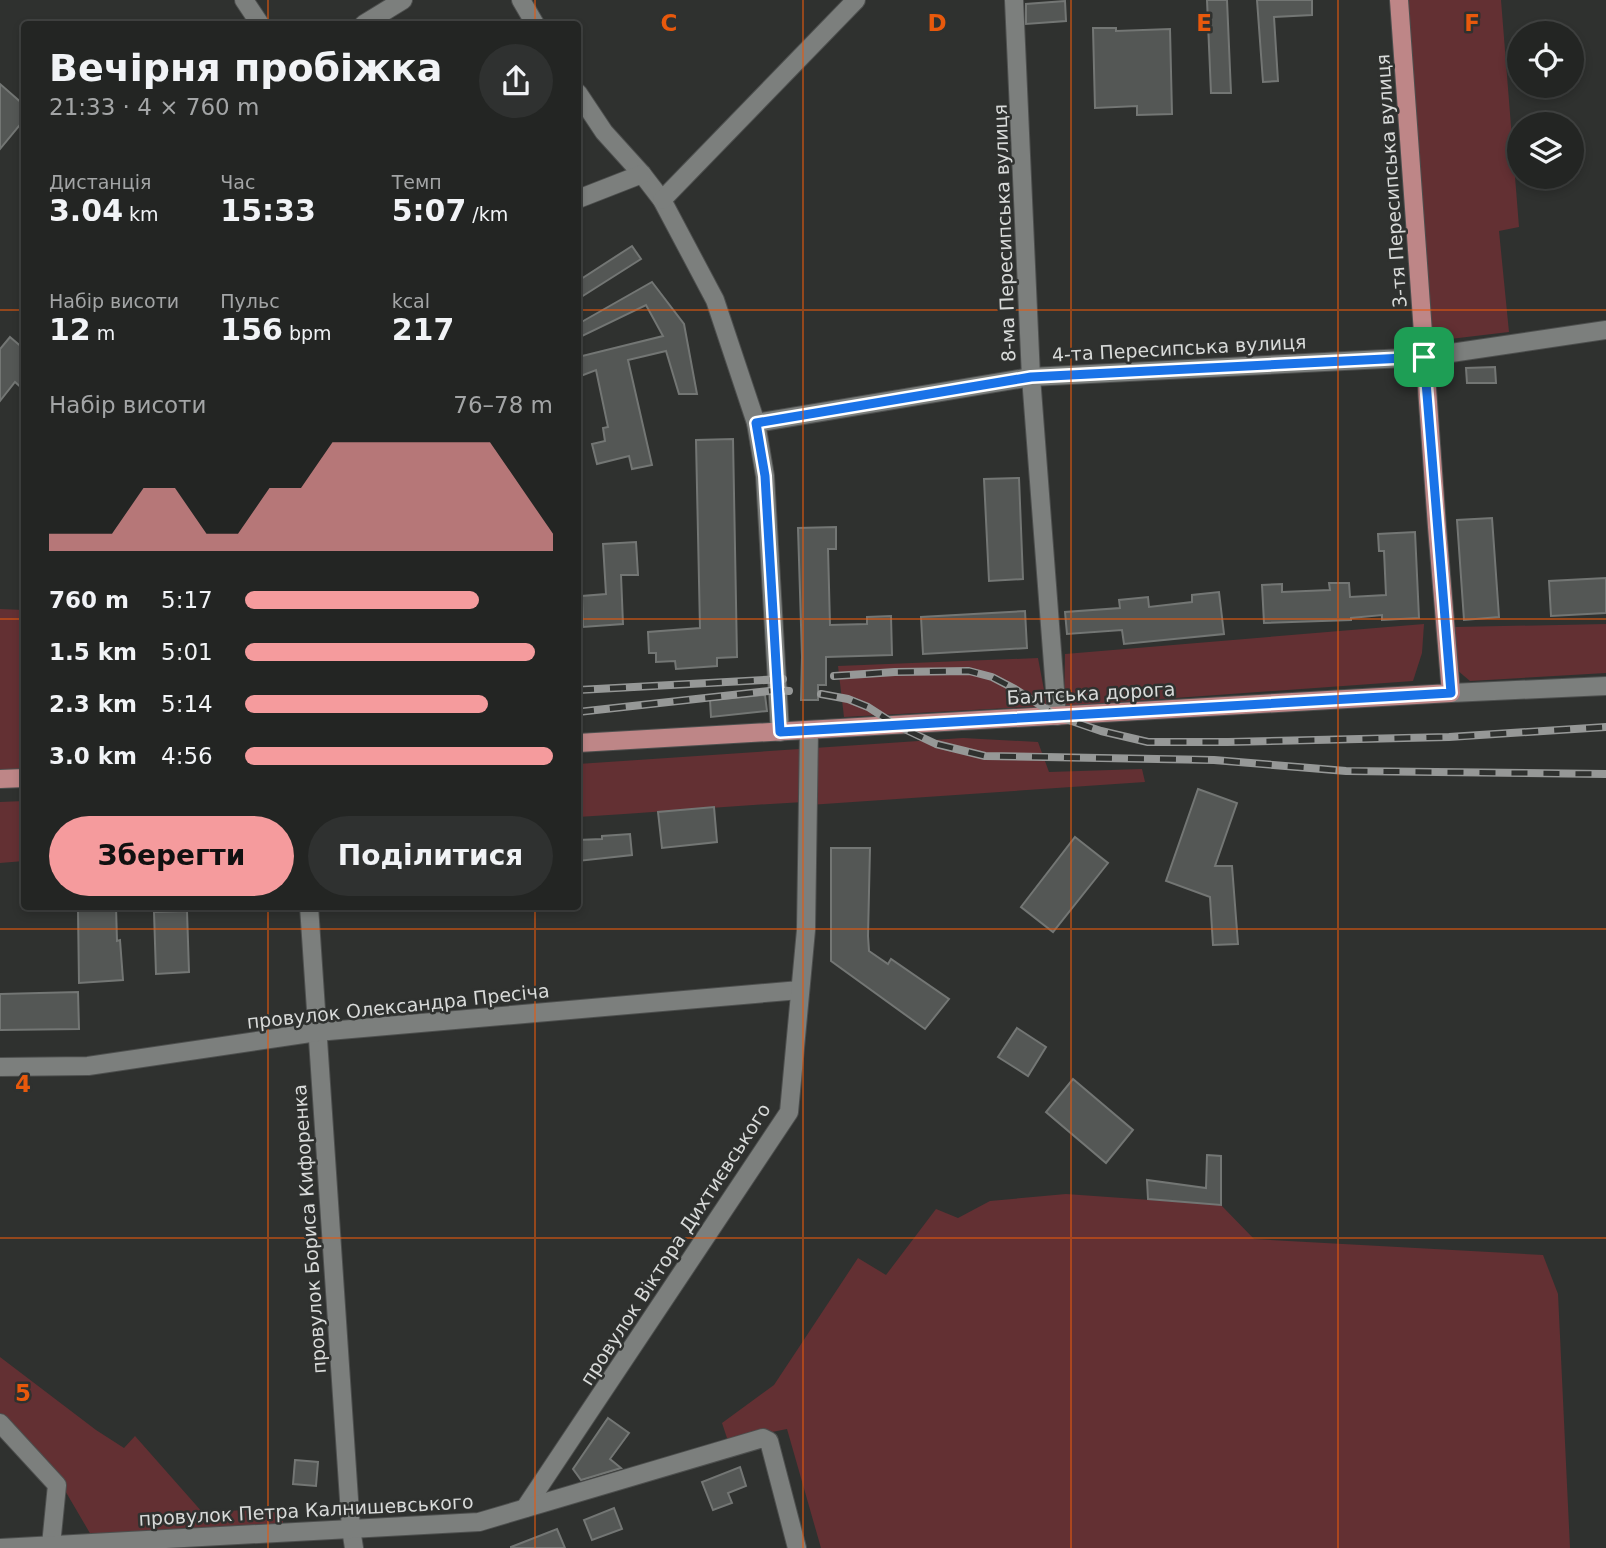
<!DOCTYPE html>
<html lang="uk">
<head>
<meta charset="utf-8">
<style>
  body { margin:0; font-family:"DejaVu Sans",sans-serif; background:#2f3130; color:#f1f3f6; height:100vh; display:flex; flex-direction:column; font-size:26px; white-space:nowrap }
  * { box-sizing:border-box; margin:0 }
  p { font-size:23px; color:#a3a5a6 }
  .icon { flex:none; width:38px; height:38px; fill:none; stroke:currentColor; stroke-width:2; stroke-linecap:round; stroke-linejoin:round }
  .map { position:relative; flex:1; overflow:hidden }
  .sheet { position:absolute; left:21px; top:21px; width:560px; height:889px; display:flex; flex-direction:column; background:#232523; border-radius:7px; box-shadow:0 4px 10px #0003,0 0 0 2px #404241 }
  .sheet>* { flex:none }
  .fabs { position:absolute; left:1507px; top:21px; display:grid; gap:14px }
  .fabs a { display:grid; place-items:center; width:77px; height:77px; border-radius:50%; background:#232523; box-shadow:0 4px 10px #0003,0 0 0 2px #404241; font-size:35px }
  .pin { position:absolute; display:grid; place-items:center; width:60px; height:60px; color:#fff; margin:-30px; border-radius:14px; box-shadow:0 4px 10px #0006 }
  .round { display:grid; place-items:center; flex:none; width:74px; height:74px; border-radius:37px; background:#2f3130 }
  .headline { display:flex; align-items:center; justify-content:space-between; height:119px; padding:0 28px }
  h1 { font-size:38px; font-weight:800; line-height:52px }
  .metrics { display:grid; grid-template-columns:repeat(3,1fr); gap:10px; height:119px; padding:7px 28px }
  .metrics div { display:grid; align-content:center }
  .metrics b { font-size:30px; font-weight:800 }
  .metrics small { font-size:19px; font-weight:400 }
  .metrics p { font-size:19px }
  .chart { height:196px; padding:14px 28px }
  .chart p { display:flex; justify-content:space-between }
  .chart svg { width:100%; height:126px; margin-top:7px; fill:#f59b9d; opacity:.7 }
  .action { display:flex; gap:14px; margin-top:auto; padding:14px 28px }
  .action a { flex:1; height:80px; border-radius:42px; background:#f59b9d; color:#111; font-size:28px; font-weight:800; line-height:80px; text-align:center }
  .action a+a { background:#2f3130; color:#f1f3f6 }
  ul { padding:0 28px; list-style:none; font-size:23px }
  li { display:grid; grid-template-columns:112px 84px 1fr; align-items:center; height:52px }
  li i { height:18px; border-radius:9px; background:#f59b9d }
  .map>svg:first-child { display:block }
  .green { fill:#633033 }
  .building { fill:#545755; stroke:#737674; stroke-width:2 }
  .lines { fill:none; stroke-linecap:round; stroke-linejoin:round }
  .minor-casing { stroke:#4d4f4e; stroke-width:20 }
  .major-casing { stroke:#4d4f4e; stroke-width:20 }
  .minor { stroke:#7c7f7d; stroke-width:18 }
  .major { stroke:#be8687; stroke-width:18 }
  .rail-casing { stroke:#969897; stroke-width:8 }
  .rail { stroke:#2f312f; stroke-width:5; stroke-dasharray:16; stroke-linecap:butt }
  .route-casing { stroke:#fff; stroke-width:14 }
  .route { stroke:#1a73e8; stroke-width:9 }
  .grid { fill:none; stroke:#e8590c; stroke-width:2; stroke-opacity:0.55 }
  .labels { text-anchor:middle; dominant-baseline:central; stroke-width:5; stroke-linejoin:round; paint-order:stroke }
  .street-label { font-size:19px; fill:#d8dad9; stroke:#2f312f }
  .grid-label { font-size:23px; text-anchor:middle; font-weight:bold; fill:#e8590c; stroke:#2f312f; stroke-width:5; stroke-linejoin:round; paint-order:stroke }
</style>
</head>
<body>
<div class="map">
<svg width="1606" height="1548" viewBox="0 0 1606 1548">
  <rect width="100%" height="100%" fill="#2f312f"/>
  <g class="green">
    <polygon points="1408,0 1501,0 1519,227 1499,231 1509,332 1433,341"/>
    <polygon points="0,609 24,610 24,769 0,771"/>
    <polygon points="1424,624 1422,653 1413,681 1064,706 1065,654"/>
    <polygon points="1606,624 1606,673 1470,681 1457,670 1455,627"/>
    <polygon points="1038,658 1047,706 844,717 838,666"/>
    <path d="M963 738 1038 742 1049 772 1142 769 1145 782 809 805 804 802C728 806 653 813 578 817V764Z"/>
    <polygon points="24,801 24,861 0,863 0,802"/>
    <polygon points="1066,1194 1221,1205 1254,1239 1543,1255 1558,1294 1570,1548 821,1548 787,1429 728,1441 722,1423 774,1385 858,1258 886,1275 936,1209 958,1218 990,1201"/>
    <polygon points="0,1357 96,1430 124,1448 135,1436 203,1513 283,1507 283,1527 91,1535 60,1482 0,1422"/>
  </g>
  <g class="building">
    <polygon points="1207,0 1227,0 1231,93 1211,93"/>
    <polygon points="1257,0 1312,0 1312,15 1274,17 1278,81 1263,82"/>
    <polygon points="1065,1 1066,21 1026,24 1026,4"/>
    <polygon points="1093,28 1116,28 1116,31 1170,29 1172,114 1137,115 1137,106 1095,108"/>
    <polygon points="0,84 24,105 24,120 0,149"/>
    <polygon points="632,246 641,259 578,299 578,281"/>
    <polygon points="652,282 684,324 697,394 679,394 666,351 628,360 652,465 632,469 629,456 597,464 592,444 605,441 603,428 608,427 596,370 578,377 578,357 663,336 646,305 578,338 578,324"/>
    <polygon points="10,337 24,349 24,390 15,382 0,401 0,349"/>
    <polygon points="1495,367 1496,383 1467,383 1466,368"/>
    <polygon points="733,439 737,657 717,658 717,666 676,669 675,661 656,662 656,653 649,653 648,632 700,628 696,440"/>
    <polygon points="1019,478 1023,579 989,581 984,479"/>
    <polygon points="1492,518 1499,617 1464,620 1457,520"/>
    <polygon points="836,527 836,549 828,549 830,625 867,624 867,617 891,616 892,655 826,657 826,685 818,685 818,700 801,700 802,657 798,528"/>
    <polygon points="1415,532 1419,618 1382,620 1382,615 1351,618 1351,620 1264,623 1262,585 1282,584 1282,592 1330,590 1329,583 1349,583 1350,597 1386,595 1384,551 1379,551 1378,534"/>
    <polygon points="636,542 638,575 621,575 623,624 583,627 582,596 606,594 603,544"/>
    <polygon points="1606,578 1606,613 1551,616 1549,581"/>
    <polygon points="1219,592 1224,634 1124,644 1122,630 1067,634 1065,612 1120,608 1119,600 1148,597 1149,607 1192,602 1192,595"/>
    <polygon points="1025,611 1027,648 923,654 921,617"/>
    <polygon points="765,695 767,711 711,717 710,700"/>
    <polygon points="1198,789 1237,803 1215,866 1232,866 1238,944 1213,945 1210,897 1166,881"/>
    <polygon points="714,807 717,842 662,848 658,812"/>
    <polygon points="630,834 632,855 578,861 578,840 602,839 602,836"/>
    <polygon points="1075,837 1108,863 1053,932 1021,907"/>
    <polygon points="831,848 870,848 868,936 869,951 888,964 891,959 949,999 925,1029 831,961"/>
    <polygon points="95,906 116,906 117,941 120,940 123,980 79,983 78,910 95,909"/>
    <polygon points="187,911 189,972 156,974 154,912"/>
    <polygon points="78,992 79,1029 0,1030 0,994"/>
    <polygon points="1017,1028 1046,1047 1028,1076 998,1057"/>
    <polygon points="1073,1079 1133,1130 1106,1163 1046,1112"/>
    <polygon points="1207,1155 1221,1156 1221,1205 1148,1199 1147,1180 1206,1188"/>
    <polygon points="608,1418 629,1433 610,1459 621,1468 581,1480 573,1469"/>
    <polygon points="295,1460 318,1462 316,1486 293,1484"/>
    <polygon points="740,1467 746,1486 728,1493 732,1503 713,1510 702,1482"/>
    <polygon points="614,1508 622,1529 592,1540 584,1520"/>
    <polygon points="557,1529 565,1548 511,1548 511,1547"/>
  </g>
  <g class="lines">
    <g class="minor-casing">
      <g id="minor">
        <polyline points="244,0 260,24"/>
        <polyline points="521,0 535,24"/>
        <polyline points="1014,0 1031,377 1057,716"/>
        <polyline points="364,24 403,0"/>
        <polyline points="578,93 604,132 642,174 662,200 715,300 756,423 765,476 780,732"/>
        <polyline points="578,199 642,174"/>
        <polyline points="662,200 856,0"/>
        <polyline points="756,423 1031,377 1424,357 1606,330"/>
        <polyline points="1451,693 1606,686"/>
        <polyline points="309,906 351,1529 354,1548"/>
        <polyline points="0,1067 88,1066 317,1032 800,990"/>
        <polyline points="0,1423 57,1485 51,1545"/>
        <polyline points="525,1508 789,1112 806,930 809,730"/>
        <polyline points="0,1548 479,1522 763,1438 769,1441 797,1548"/>
      </g>
    </g>
    <g class="major-casing">
      <g id="major">
        <polyline points="578,743 1451,693 1437,527 1399,0"/>
        <polyline points="0,779 24,778"/>
      </g>
    </g>
    <use href="#minor" class="minor"/>
    <use href="#major" class="major"/>
    <g class="rail-casing">
      <g id="rail">
        <polyline points="834,676 895,672 969,671 992,677 1015,689 1057,716 1101,731 1148,742 1228,742 1449,737 1606,727"/>
        <polyline points="578,690 783,679"/>
        <polyline points="821,694 848,699 868,707 896,725 936,744 985,756 1214,760 1346,771 1606,774"/>
        <polyline points="578,712 778,690 789,691"/>
      </g>
    </g>
    <use href="#rail" class="rail"/>
  </g>
  <g class="lines">
    <g class="route-casing">
      <polygon id="route" points="1424,357 1451,693 780,732 765,476 756,423 1031,377"/>
    </g>
    <use href="#route" class="route"/>
  </g>
  <path class="grid" d="M268 0V24M535 0V24M803 0V1548M1071 0V1548M1338 0V1548M0 310H24M578 310H1606M0 619H24M578 619H1606M268 906V1548M535 906V1548M0 929H1606M0 1238H1606"/>
  <g class="labels">
    <g class="street-label">
      <text transform="translate(1391 181) rotate(-94)">3-тя Пересипська вулиця</text>
      <text transform="translate(1004 233) rotate(-92)">8-ма Пересипська вулиця</text>
      <text transform="translate(1179 348) rotate(-3)">4-та Пересипська вулиця</text>
      <text transform="translate(1091 693) rotate(-3)">Балтська дорога</text>
      <text transform="translate(398 1006) rotate(-6)">провулок Олександра Пресіча</text>
      <text transform="translate(309 1229) rotate(-94)">провулок Бориса Кифоренка</text>
      <text transform="translate(675 1244) rotate(-57)">провулок Віктора Дихтиєвського</text>
      <text transform="translate(306 1510) rotate(-3)">провулок Петра Калнишевського</text>
    </g>
  </g>
  <g class="grid-label">
    <text x="669" y="31">C</text>
    <text x="937" y="31">D</text>
    <text x="1204" y="31">E</text>
    <text x="1472" y="31">F</text>
    <text x="23" y="1092">4</text>
    <text x="23" y="1401">5</text>
  </g>
</svg>
<div class="fabs">
<a><svg class="icon" aria-label="locate" viewBox="0 0 24 24"><circle cx="12" cy="12" r="6"/><path d="M12 2v4M12 18v4M2 12h4M18 12h4"/></svg></a>
<a><svg class="icon" aria-label="layers" viewBox="0 0 24 24"><path d="M12 4l9 5-9 5-9-5zM3 14l9 5 9-5"/></svg></a>
</div>
<div class="pin" style="left:1424px;top:357px;background:#1e9e55"><svg class="icon" aria-label="arrive" viewBox="0 0 24 24"><path d="M6 21V4h12l-3 4 3 4H6"/></svg></div>
<section class="sheet">
<div class="headline"><div><h1>Вечірня пробіжка</h1><p>21:33 · 4 × 760 m</p></div><a class="round"><svg class="icon" aria-label="share" viewBox="0 0 24 24"><path d="M12 15V3M7 8l5-5 5 5M5 13v7h14v-7"/></svg></a></div>
<div class="metrics">
<div><p>Дистанція</p><b>3.04<small> km</small></b></div>
<div><p>Час</p><b>15:33</b></div>
<div><p>Темп</p><b>5:07<small> /km</small></b></div>
</div>
<div class="metrics">
<div><p>Набір висоти</p><b>12<small> m</small></b></div>
<div><p>Пульс</p><b>156<small> bpm</small></b></div>
<div><p>kcal</p><b>217</b></div>
</div>
<div class="chart"><p><span>Набір висоти</span>76–78 m</p>
<svg viewBox="0 0 160 44" preserveAspectRatio="none"><path d="M0 44V38L10 38L20 38L30 22L40 22L50 38L60 38L70 22L80 22L90 6L100 6L110 6L120 6L130 6L140 6L150 22L160 38V44z"/></svg>
</div>
<ul>
<li><b>760 m</b>5:17<i style="width:76%"></i></li>
<li><b>1.5 km</b>5:01<i style="width:94%"></i></li>
<li><b>2.3 km</b>5:14<i style="width:79%"></i></li>
<li><b>3.0 km</b>4:56<i style="width:100%"></i></li>
</ul>
<div class="action"><a>Зберегти</a><a>Поділитися</a></div>
</section>
</div>
</body>
</html>
